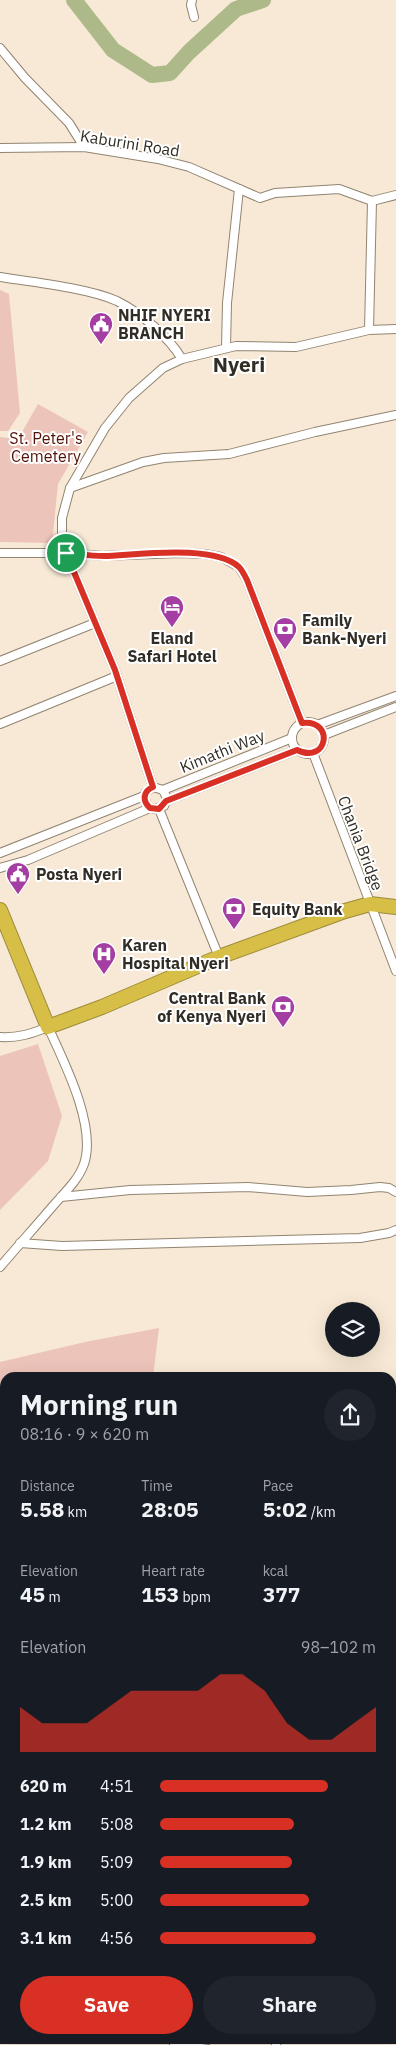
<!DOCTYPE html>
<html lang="en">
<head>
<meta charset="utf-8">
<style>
  body { margin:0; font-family:"IBM Plex Sans",sans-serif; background:#20242c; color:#f1f3f6; height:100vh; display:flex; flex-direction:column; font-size:19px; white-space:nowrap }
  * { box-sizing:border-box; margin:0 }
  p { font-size:16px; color:#9ea1a6 }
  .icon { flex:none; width:28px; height:28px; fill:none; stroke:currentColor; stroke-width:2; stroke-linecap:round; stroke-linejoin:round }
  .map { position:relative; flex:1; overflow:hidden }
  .sheet { position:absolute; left:0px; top:1372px; width:396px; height:672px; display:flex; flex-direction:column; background:#171b24; border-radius:15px 15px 0 0; box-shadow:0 5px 20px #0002 }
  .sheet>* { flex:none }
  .fabs { position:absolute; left:325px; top:1302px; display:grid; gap:10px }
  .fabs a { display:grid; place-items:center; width:55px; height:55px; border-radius:50%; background:#171b24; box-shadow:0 5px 20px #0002; font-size:25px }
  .pin { position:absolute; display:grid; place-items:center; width:42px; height:42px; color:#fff; margin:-21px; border:2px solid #fff; border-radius:50%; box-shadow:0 1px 5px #0007 }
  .round { display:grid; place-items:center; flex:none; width:52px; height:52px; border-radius:26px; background:#20242c }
  .overview { display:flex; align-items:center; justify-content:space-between; height:85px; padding:0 20px }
  h1 { font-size:28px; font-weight:700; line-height:38px }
  .figures { display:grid; grid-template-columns:repeat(3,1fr); gap:8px; height:85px; padding:5px 20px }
  .figures div { display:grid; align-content:center }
  .figures b { font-size:21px; font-weight:700 }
  .figures small { font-size:14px; font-weight:400 }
  .figures p { font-size:14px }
  .chart { height:140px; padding:10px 20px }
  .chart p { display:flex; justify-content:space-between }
  .chart svg { width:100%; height:90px; margin-top:5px; fill:#d93025; opacity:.7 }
  .action { display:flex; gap:10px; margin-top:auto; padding:10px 20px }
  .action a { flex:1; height:58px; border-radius:30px; background:#d93025; color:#fff; font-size:20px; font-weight:700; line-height:58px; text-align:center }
  .action a+a { background:#20242c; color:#f1f3f6 }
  ul { padding:0 20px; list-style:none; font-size:16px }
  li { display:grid; grid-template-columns:80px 60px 1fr; align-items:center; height:38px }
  li i { height:12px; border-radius:6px; background:#d93025 }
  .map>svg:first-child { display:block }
  .green { fill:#edc4ba }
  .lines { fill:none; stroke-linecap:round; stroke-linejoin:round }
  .river { stroke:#aeb98a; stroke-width:16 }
  .street-casing { stroke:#918471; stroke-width:10 }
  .highway-casing { stroke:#9c8b3b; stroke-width:16 }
  .street { stroke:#fff; stroke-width:8 }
  .highway { stroke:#d6be47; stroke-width:14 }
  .route-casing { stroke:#fff; stroke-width:10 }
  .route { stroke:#d93025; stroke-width:6 }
  .labels { text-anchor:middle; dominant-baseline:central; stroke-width:4; stroke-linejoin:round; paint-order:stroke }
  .street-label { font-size:16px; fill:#312c24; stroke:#fff }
  .poi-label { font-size:16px; font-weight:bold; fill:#312c24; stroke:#fff; text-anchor:start }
  .park-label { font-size:16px; fill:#521206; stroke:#fff }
  .district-label { font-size:21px; font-weight:bold; fill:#312c24; stroke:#fff }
</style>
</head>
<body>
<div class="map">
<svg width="396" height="2045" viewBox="0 0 396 2045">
  <rect width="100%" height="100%" fill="#f7e9d5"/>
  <g class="green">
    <polygon points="0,290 9,294 20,413 8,431 0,431"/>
    <polygon points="38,404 88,432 58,484 52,543 0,542 0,437 18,439"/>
    <polygon points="38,1044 62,1116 48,1161 0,1210 0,1056"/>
    <polygon points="159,1328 153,1377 5,1378 5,1465 0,1467 0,1362 85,1342"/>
  </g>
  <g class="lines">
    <polyline class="river" points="74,0 113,50 152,75 170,73 189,52 236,9 263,0"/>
    <g class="street-casing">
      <g id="street">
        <polyline points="192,0 191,5 194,17"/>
        <polyline points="0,48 25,78 69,123 84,147"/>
        <polyline points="0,148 84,147 158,159 189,167 260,198 275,193 339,189 372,201 396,195"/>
        <path d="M0 277C32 282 88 288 117 301 141 313 168 336 182 359"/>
        <polyline points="369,330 372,201"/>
        <polyline points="226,348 227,303 239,189"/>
        <polyline points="70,488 143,462 164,458 229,454 315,432 396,415"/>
        <polyline points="0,553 66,553 102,556 181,553 205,554 221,557 239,567 247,580 302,723"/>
        <polyline points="0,661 95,623"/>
        <circle cx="308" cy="738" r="16"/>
        <polyline points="0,724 117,676"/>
        <polyline points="317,725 396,696"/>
        <polyline points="324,735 396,707"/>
        <polyline points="313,753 396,971"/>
        <polyline points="153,787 115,670 66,553 62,532 62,518 70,488 105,428 129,398 163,368 182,359 236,346 296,347 369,330 396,329"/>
        <polyline points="163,790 292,738"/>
        <polyline points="166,801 297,750"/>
        <polyline points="159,809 219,957"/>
        <polyline points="0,853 144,796 146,792 153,787 163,790 167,798 164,806 154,809 147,806 144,796"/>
        <polyline points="0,868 28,860 150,808"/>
        <path d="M0 1037C18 1038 31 1034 48 1027 64 1062 97 1126 84 1164 78 1181 63 1194 52 1207 35 1227 17 1247 0 1267"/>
        <polyline points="61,1197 130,1190 248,1187 307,1192 351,1190 380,1187 389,1188 396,1192"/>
        <polyline points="20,1243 62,1246 360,1238 389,1233 396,1230"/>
        <polyline points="391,1525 396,1530"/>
        <polyline points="391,1904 396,1898"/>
        <polyline points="391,1945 396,1949"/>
        <polyline points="174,2045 208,2040"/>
        <polyline points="276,2045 277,2040"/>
      </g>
    </g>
    <g class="highway-casing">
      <polyline id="highway" points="0,910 48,1027 102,1007 219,957 345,911 370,904 396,907"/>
    </g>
    <use href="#street" class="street"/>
    <use href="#highway" class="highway"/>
  </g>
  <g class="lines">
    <g class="route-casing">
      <path id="route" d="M66 553C78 554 91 556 104 556 137 555 213 544 239 567 242 570 245 576 247 580L302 723C335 719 328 765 297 750L166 801 159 809 150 808C142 801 143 791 153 787L115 670Z"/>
    </g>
    <use href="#route" class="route"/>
  </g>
  <defs>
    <g id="civic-pin" transform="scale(1.25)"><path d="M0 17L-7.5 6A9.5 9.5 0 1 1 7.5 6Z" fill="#a43ea2" stroke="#fff"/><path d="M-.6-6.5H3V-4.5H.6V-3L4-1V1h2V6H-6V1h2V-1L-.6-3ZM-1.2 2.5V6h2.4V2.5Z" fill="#fff"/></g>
    <g id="hotel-pin" transform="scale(1.25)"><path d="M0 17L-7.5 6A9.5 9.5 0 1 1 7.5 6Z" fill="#a43ea2" stroke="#fff"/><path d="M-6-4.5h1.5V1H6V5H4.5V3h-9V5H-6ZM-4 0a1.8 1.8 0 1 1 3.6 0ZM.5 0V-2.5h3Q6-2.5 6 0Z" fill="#fff"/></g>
    <g id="bank-pin" transform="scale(1.25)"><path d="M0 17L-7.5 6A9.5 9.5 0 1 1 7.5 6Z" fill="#a43ea2" stroke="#fff"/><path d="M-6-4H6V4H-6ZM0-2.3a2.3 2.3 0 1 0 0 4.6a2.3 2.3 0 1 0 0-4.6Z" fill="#fff"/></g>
    <g id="hospital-pin" transform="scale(1.25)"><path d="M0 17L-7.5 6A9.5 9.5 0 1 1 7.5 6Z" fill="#a43ea2" stroke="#fff"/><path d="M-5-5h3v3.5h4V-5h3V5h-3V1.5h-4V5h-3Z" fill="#fff"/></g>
  </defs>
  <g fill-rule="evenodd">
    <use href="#civic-pin" x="101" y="324"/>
    <use href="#hotel-pin" x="172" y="607"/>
    <use href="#bank-pin" x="285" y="629"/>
    <use href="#civic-pin" x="18" y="874"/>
    <use href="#bank-pin" x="234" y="909"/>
    <use href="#hospital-pin" x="104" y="954"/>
    <use href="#bank-pin" x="283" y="1007"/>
  </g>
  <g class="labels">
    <g class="street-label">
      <text transform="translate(130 143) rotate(9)">Kaburini Road</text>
      <text transform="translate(222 751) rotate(-22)">Kimathi Way</text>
      <text transform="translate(361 843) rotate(69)">Chania Bridge</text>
    </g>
    <g class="poi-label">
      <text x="118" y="315">NHIF NYERI<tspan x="118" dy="18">BRANCH</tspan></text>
      <text x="302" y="620">Family<tspan x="302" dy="18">Bank-Nyeri</tspan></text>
      <text x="172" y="638" text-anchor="middle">Eland<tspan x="172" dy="18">Safari Hotel</tspan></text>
      <text x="36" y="874">Posta Nyeri</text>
      <text x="252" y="909">Equity Bank</text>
      <text x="122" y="945">Karen<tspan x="122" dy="18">Hospital Nyeri</tspan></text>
      <text x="266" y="998" text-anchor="end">Central Bank<tspan x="266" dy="18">of Kenya Nyeri</tspan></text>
    </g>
    <g class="park-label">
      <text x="46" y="438">St. Peter's<tspan x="46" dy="18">Cemetery</tspan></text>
    </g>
    <g class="district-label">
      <text x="239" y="364">Nyeri</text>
    </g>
  </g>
</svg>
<div class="fabs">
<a><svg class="icon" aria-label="layers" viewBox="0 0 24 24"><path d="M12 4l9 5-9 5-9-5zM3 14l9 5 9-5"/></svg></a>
</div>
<div class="pin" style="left:66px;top:553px;background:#1e9e55"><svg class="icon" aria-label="arrive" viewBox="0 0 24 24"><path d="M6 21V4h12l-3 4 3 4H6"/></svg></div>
<section class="sheet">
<div class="overview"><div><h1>Morning run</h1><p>08:16 · 9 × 620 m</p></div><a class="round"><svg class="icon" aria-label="share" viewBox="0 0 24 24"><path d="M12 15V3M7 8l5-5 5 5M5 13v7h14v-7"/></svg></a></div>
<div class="figures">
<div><p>Distance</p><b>5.58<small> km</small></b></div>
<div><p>Time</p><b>28:05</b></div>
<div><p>Pace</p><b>5:02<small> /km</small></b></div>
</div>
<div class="figures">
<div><p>Elevation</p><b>45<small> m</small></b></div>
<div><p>Heart rate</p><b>153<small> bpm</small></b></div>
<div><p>kcal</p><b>377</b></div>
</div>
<div class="chart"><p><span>Elevation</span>98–102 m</p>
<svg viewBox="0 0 160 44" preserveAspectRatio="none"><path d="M0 44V22L10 30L20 30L30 30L40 22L50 14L60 14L70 14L80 14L90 6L100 6L110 14L120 30L130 38L140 38L150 30L160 22V44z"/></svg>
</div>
<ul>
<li><b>620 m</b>4:51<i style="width:78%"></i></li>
<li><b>1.2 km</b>5:08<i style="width:62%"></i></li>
<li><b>1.9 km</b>5:09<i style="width:61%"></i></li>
<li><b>2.5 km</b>5:00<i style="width:69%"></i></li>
<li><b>3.1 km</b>4:56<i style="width:72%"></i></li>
</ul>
<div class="action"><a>Save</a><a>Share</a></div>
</section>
</div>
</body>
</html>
